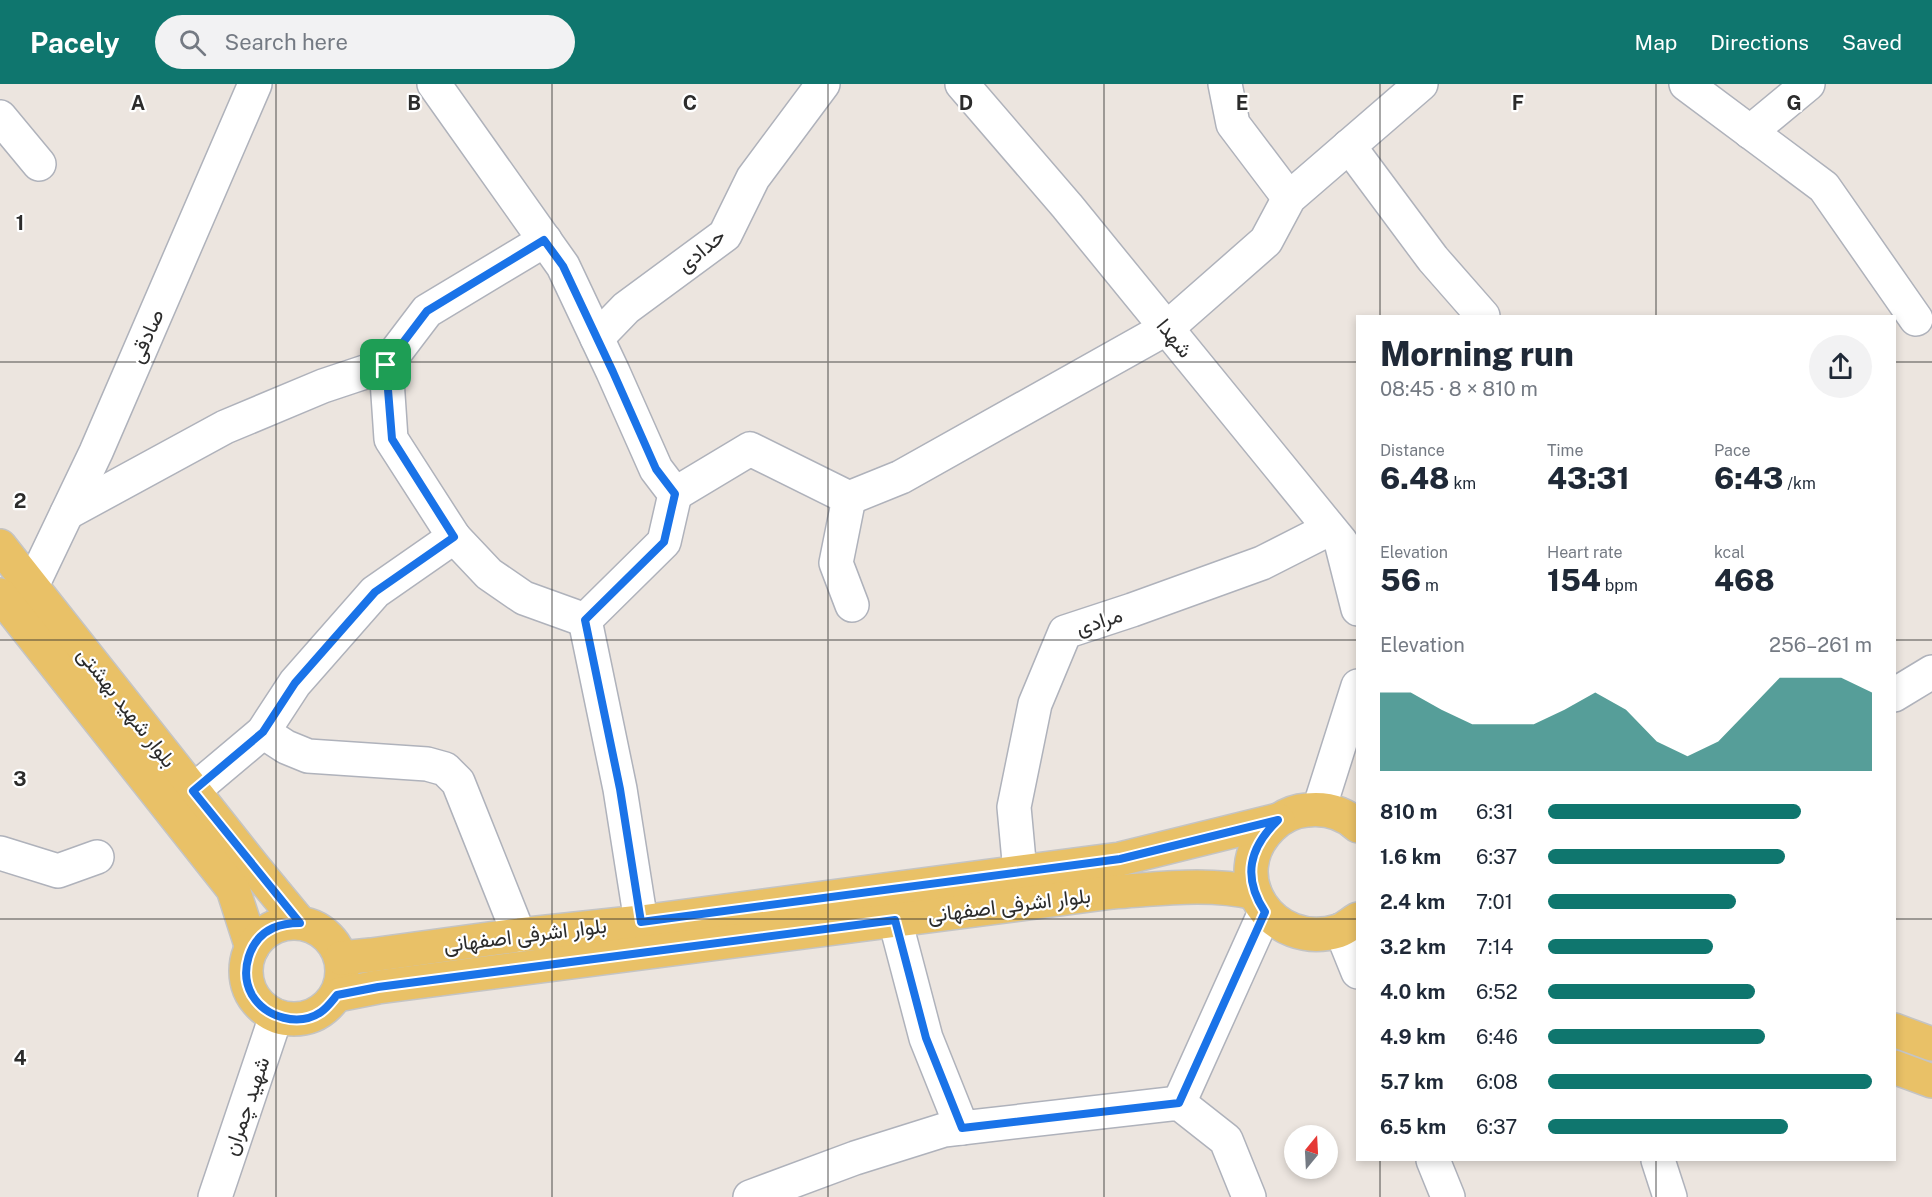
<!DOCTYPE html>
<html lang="en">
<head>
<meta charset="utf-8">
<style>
  body { margin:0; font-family:"Public Sans",Vazirmatn,sans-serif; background:#f2f2f3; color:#1f2937; height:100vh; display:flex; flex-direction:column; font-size:22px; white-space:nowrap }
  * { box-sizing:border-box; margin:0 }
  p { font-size:20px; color:#747a83 }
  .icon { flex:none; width:33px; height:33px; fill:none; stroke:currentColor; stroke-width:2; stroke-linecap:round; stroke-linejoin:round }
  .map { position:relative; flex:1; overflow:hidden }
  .drawer { position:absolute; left:1356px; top:231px; width:540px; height:846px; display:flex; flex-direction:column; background:#fff; border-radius:0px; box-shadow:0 3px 9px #0003 }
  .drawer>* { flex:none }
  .needle { width:39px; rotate:18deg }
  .buttons { position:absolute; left:1284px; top:1041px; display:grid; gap:12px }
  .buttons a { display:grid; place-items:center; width:54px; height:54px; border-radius:50%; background:#fff; box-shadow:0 3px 9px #0003; font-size:30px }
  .pin { position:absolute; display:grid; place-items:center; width:51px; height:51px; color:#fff; margin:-26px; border-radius:12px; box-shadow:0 3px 9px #0006 }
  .round { display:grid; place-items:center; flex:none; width:63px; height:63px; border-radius:32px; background:#f2f2f3 }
  .head { display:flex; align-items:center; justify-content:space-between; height:102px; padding:0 24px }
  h1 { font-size:33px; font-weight:800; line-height:45px }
  .stats { display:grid; grid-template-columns:repeat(3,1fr); gap:9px; height:102px; padding:6px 24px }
  .stats div { display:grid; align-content:center }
  .stats b { font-size:30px; font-weight:800 }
  .stats small { font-size:16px; font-weight:400 }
  .stats p { font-size:16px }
  .chart { height:168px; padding:12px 24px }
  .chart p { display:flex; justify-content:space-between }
  .chart svg { width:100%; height:108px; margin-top:6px; fill:#0f766e; opacity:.7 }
  ul { padding:0 24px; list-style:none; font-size:20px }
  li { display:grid; grid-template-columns:96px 72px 1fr; align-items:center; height:45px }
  li i { height:15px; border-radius:8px; background:#0f766e }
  header { display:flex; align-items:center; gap:36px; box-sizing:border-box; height:84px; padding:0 30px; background:#0f766e; color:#fff }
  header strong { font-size:28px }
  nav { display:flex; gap:33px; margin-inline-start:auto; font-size:21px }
  .search { width:420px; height:54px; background:#f2f2f3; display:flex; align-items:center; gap:15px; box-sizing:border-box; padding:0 21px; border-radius:33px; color:#747a83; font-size:22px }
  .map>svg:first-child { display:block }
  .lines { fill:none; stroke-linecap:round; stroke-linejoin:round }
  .minor-casing { stroke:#afb2bb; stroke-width:36 }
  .major-casing { stroke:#c4c4c4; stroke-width:36 }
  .minor { stroke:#fff; stroke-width:33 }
  .major { stroke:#e9c167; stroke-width:33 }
  .route-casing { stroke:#fff; stroke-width:12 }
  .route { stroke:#1a73e8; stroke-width:8 }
  .grid { fill:none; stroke:#2c2c2c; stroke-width:1.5; stroke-opacity:0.55 }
  .labels { text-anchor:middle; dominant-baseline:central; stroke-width:4.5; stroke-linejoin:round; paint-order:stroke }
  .street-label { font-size:21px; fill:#2c2c2c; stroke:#fff }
  .grid-label { font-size:20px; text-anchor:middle; font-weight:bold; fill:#2c2c2c; stroke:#fff; stroke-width:4.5; stroke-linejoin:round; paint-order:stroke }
</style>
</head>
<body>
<header>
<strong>Pacely</strong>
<div class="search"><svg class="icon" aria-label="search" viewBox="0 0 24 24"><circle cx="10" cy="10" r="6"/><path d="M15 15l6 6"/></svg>Search here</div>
<nav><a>Map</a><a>Directions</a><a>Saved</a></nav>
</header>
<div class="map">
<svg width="1932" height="1113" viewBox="0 0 1932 1113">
  <rect width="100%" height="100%" fill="#ece5df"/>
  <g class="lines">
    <g class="minor-casing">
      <g id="minor">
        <polyline points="434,0 563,182 613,288 656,385 675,410 664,458 585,536 620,705 641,838"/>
        <polyline points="962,0 1067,122 1341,458 1358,525"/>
        <polyline points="1225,0 1233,40 1289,114"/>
        <polyline points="1686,0 1824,103 1916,235"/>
        <polyline points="0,33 39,80"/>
        <polyline points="1750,48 1808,0"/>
        <polyline points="1349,62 1433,175 1483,232"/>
        <polyline points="597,254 626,224 725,151 753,94 823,0"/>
        <polyline points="675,410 750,365 849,414 901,393 1167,244 1266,157 1289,114 1421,0"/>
        <polyline points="849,414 836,479 852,521"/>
        <polyline points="67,429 225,343 323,302 386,281"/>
        <polyline points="454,453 489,490 524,514 585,536"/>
        <polyline points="32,502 96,368 255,0"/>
        <polyline points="1894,611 1932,588"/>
        <polyline points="263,648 286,663 308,672 427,680 445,685 458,698 519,851"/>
        <polyline points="193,707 263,648 295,599 375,508 454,453 391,355 386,281 427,227 545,156"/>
        <polyline points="1319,725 1358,602"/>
        <polyline points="0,769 58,787 97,773"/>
        <polyline points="1020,788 1014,723 1035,620 1065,548 1132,526 1262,479 1329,445"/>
        <polyline points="895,836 926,954 962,1044"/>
        <polyline points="1341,846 1358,888"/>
        <polyline points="1179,1019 1265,828"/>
        <polyline points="1433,1076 1448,1113"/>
        <polyline points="1658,1076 1670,1113"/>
        <polyline points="215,1113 276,932"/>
        <polyline points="750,1113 855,1074 944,1046 1179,1019 1226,1056 1249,1113"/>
      </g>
    </g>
    <g class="major-casing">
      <g id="major">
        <polyline points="0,462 253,782 300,839"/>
        <polyline points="0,511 233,805 252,864"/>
        <path d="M1358 742C1343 728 1326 724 1307 726 1293 727 1281 733 1271 743 1221 792 1273 867 1338 847 1345 845 1351 839 1358 835"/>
        <circle cx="294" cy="887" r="48"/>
        <polyline points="341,874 371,871 519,851 641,838 1120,775 1278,736"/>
        <path d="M337 911 378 903 1113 808C1160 805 1208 798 1255 809"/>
        <polyline points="1894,946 1932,960"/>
        <polyline points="1894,983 1932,997"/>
      </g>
    </g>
    <use href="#minor" class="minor"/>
    <use href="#major" class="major"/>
  </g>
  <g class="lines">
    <g class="route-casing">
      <path id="route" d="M544 156 563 182 613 288 656 385 675 410 664 458 585 536 620 705 641 838 1120 775 1278 736C1249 764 1242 793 1265 828L1179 1019 962 1044 926 954 895 836 378 903 337 911C332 917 328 923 321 928 299 943 266 934 252 911 239 888 249 855 273 844 282 840 291 839 300 839L193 707 263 648 295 599 375 508 454 453 392 355 386 281 427 227Z"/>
    </g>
    <use href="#route" class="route"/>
  </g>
  <path class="grid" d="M276 0V1113M552 0V1113M828 0V1113M1104 0V1113M1380 0V232M1656 0V232M0 278H1358M1894 278H1932M0 556H1358M1894 556H1932M0 835H1358M1894 835H1932M1380 1076V1113M1656 1076V1113"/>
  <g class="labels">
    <g class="street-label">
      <text transform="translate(701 166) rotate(-40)">حدادی</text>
      <text transform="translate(146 252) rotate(-66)">صادقی</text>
      <text transform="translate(1175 254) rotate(51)">شهدا</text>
      <text transform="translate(1099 537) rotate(-18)">مرادی</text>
      <text transform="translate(127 623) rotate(52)">بلوار شهید بهشتی</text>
      <text transform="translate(1009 821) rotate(-7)">بلوار اشرفی اصفهانی</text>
      <text transform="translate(525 851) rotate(-7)">بلوار اشرفی اصفهانی</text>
      <text transform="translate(246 1022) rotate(-71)">شهید چمران</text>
    </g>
  </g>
  <g class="grid-label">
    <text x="138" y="26">A</text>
    <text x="414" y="26">B</text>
    <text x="690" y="26">C</text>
    <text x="966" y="26">D</text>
    <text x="1242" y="26">E</text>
    <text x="1518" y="26">F</text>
    <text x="1794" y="26">G</text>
    <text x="20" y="146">1</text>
    <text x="20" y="424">2</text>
    <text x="20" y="702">3</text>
    <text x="20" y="981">4</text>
  </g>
</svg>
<div class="buttons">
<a><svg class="needle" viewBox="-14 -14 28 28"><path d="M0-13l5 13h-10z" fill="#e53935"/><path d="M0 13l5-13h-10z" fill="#747a83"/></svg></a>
</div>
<div class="pin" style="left:386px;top:281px;background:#1e9e55"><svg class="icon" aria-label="arrive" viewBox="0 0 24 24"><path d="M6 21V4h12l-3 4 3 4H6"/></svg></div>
<section class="drawer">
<div class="head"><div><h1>Morning run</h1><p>08:45 · 8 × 810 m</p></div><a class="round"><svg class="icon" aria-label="share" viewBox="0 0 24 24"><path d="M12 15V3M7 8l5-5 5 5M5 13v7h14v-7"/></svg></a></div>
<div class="stats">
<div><p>Distance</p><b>6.48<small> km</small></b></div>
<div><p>Time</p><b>43:31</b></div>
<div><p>Pace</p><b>6:43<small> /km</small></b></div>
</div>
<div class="stats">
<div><p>Elevation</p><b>56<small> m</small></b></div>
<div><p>Heart rate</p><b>154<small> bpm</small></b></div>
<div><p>kcal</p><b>468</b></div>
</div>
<div class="chart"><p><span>Elevation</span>256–261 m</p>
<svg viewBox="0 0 160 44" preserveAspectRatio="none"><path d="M0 44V12L10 12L20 19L30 25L40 25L50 25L60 19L70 12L80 19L90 32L100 38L110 32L120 19L130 6L140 6L150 6L160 12V44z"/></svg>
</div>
<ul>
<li><b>810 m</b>6:31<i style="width:78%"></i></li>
<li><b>1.6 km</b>6:37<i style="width:73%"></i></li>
<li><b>2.4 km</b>7:01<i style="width:58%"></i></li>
<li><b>3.2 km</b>7:14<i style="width:51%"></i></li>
<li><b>4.0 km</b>6:52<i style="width:64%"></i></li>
<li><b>4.9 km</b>6:46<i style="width:67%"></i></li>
<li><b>5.7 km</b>6:08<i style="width:100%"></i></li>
<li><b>6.5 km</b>6:37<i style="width:74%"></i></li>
</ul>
</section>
</div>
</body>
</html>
